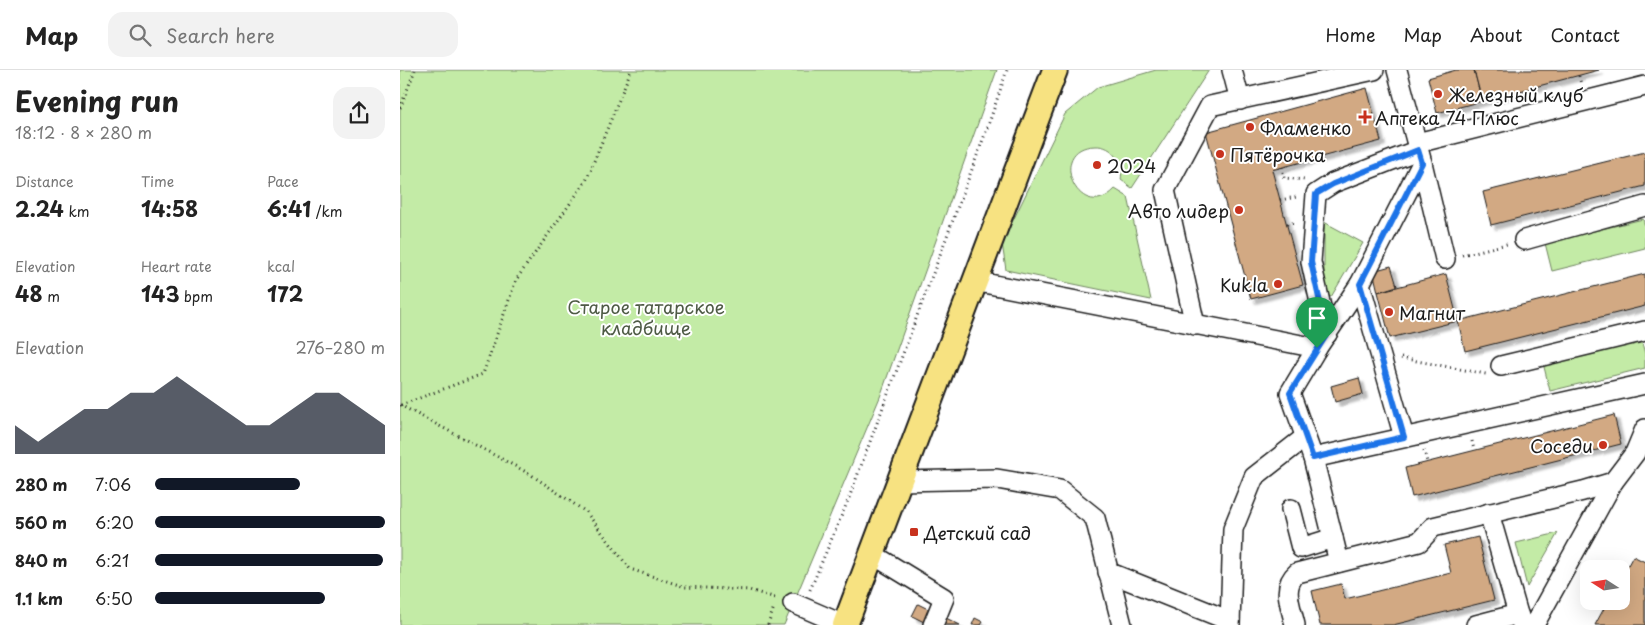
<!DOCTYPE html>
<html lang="en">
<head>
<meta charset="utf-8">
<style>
  body { margin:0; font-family:"Playpen Sans",sans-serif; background:#f2f2f2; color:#222; height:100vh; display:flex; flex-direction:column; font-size:19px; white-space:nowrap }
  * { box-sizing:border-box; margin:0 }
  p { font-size:16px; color:#767676 }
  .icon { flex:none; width:28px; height:28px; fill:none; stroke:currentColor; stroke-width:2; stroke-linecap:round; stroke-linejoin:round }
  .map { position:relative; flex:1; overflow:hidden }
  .sheet { display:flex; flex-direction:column; background:#fff; width:400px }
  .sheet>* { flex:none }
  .needle { width:32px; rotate:282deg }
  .tools { position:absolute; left:1180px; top:490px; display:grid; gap:10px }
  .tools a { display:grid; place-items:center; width:50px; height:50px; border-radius:10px; background:#fff; box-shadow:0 5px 20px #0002; font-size:25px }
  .pin { position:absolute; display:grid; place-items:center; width:42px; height:42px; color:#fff; margin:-51px -21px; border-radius:50% 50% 50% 0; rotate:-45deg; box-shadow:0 0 5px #0007 }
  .pin .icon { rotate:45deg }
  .round { display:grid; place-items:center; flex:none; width:52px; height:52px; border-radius:15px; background:#f2f2f2 }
  .head { display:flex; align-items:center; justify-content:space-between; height:85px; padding:0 15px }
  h1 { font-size:28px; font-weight:700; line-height:38px }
  .figures { display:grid; grid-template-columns:repeat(3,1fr); gap:8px; height:85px; padding:5px 15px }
  .figures div { display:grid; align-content:center }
  .figures b { font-size:21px; font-weight:700 }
  .figures small { font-size:14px; font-weight:400 }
  .figures p { font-size:14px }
  .chart { height:140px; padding:10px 15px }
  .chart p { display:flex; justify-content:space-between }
  .chart svg { width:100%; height:90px; margin-top:5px; fill:#111827; opacity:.7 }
  ul { padding:0 15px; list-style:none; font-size:16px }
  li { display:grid; grid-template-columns:80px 60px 1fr; align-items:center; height:38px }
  li i { height:12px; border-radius:6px; background:#111827 }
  header { display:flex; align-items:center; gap:30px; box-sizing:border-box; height:70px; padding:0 25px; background:#fff; border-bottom:1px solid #e0e0e0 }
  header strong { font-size:24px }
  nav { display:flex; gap:28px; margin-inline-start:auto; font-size:18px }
  .search { width:350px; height:45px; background:#f2f2f2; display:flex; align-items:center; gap:12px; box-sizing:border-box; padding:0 18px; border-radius:15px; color:#767676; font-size:19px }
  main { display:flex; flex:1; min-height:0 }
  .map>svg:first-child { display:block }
  .green { fill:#c3eba6; stroke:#708461 }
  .building { fill:#d2a983; stroke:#1c1c1c; filter:url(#shadow) }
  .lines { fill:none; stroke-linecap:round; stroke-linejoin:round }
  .minor-casing { stroke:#1c1c1c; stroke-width:22 }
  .major-casing { stroke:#1c1c1c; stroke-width:28 }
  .path { stroke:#1c1c1c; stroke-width:3; stroke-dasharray:1 4; stroke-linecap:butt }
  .minor { stroke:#fff; stroke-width:19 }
  .major { stroke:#f7e281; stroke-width:24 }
  .route-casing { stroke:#fff; stroke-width:10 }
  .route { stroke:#1a73e8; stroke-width:6 }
  .poi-dot { fill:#c8321e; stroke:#fff; stroke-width:2 }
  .labels { text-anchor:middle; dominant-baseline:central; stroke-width:4; stroke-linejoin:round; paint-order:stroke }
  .poi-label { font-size:18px; fill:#1c1c1c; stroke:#fff; text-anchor:start }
  .park-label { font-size:18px; fill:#4e5a45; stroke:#fff }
</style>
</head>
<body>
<header>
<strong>Map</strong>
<div class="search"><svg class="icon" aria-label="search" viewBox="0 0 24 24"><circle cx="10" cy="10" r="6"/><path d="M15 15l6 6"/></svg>Search here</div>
<nav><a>Home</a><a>Map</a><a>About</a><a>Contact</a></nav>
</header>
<main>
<section class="sheet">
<div class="head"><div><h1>Evening run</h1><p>18:12 · 8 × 280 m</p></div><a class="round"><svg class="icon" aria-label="share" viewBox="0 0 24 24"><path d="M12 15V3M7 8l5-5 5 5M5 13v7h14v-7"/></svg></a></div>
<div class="figures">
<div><p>Distance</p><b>2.24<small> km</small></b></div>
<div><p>Time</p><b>14:58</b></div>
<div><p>Pace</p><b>6:41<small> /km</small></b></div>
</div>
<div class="figures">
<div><p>Elevation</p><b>48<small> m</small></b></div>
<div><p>Heart rate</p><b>143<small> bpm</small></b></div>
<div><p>kcal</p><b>172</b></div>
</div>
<div class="chart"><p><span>Elevation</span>276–280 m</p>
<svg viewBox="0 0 160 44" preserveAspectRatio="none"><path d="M0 44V30L10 38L20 30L30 22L40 22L50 14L60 14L70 6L80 14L90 22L100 30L110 30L120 22L130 14L140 14L150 22L160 30V44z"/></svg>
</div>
<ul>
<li><b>280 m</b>7:06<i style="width:63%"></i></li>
<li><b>560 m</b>6:20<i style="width:100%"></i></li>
<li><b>840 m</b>6:21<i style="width:99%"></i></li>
<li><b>1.1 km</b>6:50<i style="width:74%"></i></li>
</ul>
</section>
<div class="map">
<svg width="1245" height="555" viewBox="0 0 1245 555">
  <defs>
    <filter id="shadow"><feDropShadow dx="4.5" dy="4.5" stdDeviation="1" flood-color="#0004"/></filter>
  </defs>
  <rect width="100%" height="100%" fill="#fff"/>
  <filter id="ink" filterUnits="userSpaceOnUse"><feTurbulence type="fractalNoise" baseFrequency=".02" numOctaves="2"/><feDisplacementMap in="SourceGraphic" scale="10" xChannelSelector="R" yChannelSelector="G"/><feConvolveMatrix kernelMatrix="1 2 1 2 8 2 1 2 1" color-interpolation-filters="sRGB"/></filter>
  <g filter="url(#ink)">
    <g class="green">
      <polygon points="0,0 597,0 480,327 384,555 0,555"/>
      <path d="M756 0H809L732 118 721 110C724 93 714 75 695 76 645 77 679 157 715 119L728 127 751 230 606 200 602 173 665 44 698 17Z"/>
      <polygon points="1243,149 1245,156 1245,178 1152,201 1145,173"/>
      <polygon points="924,152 963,173 931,227 924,224"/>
      <polygon points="1241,269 1245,284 1245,298 1150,321 1143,293"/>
      <polygon points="1158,463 1127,517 1116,473"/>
    </g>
    <g class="building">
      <polygon points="1056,0 1074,0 1082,31 1037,43 1028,8"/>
      <polygon points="1074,0 1199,0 1082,31"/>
      <polygon points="967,18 981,71 872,100 903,215 851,229 806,62"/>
      <polygon points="1245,82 1245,116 1091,155 1083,122"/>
      <polygon points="991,196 997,216 978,222 973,201"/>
      <polygon points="1046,204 1058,251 990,268 978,222"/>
      <polygon points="1245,204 1245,236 1065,281 1058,251"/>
      <polygon points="959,308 963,324 935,332 931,316"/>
      <polygon points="1214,345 1221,374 1012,427 1005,398"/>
      <polygon points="1078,467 1094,530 993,555 920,555 912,521 941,514 945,529 1051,503 1044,475"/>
      <polygon points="1233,486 1245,492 1245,555 1195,555 1208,531 1221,531 1221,508"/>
      <polygon points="518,534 560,555 530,555 512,546"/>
      <polygon points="575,548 583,552 581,555 572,555"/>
    </g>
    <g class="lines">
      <g class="minor-casing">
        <g id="minor">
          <polyline points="832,0 840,30"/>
          <polyline points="1017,73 1245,16"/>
          <polyline points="1022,93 1045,189"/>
          <polyline points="1124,170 1245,136"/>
          <polyline points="574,211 917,278 960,214 1022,93 997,0"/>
          <polyline points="960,214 1004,367"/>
          <polyline points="795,255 765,120 810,36 974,0"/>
          <polyline points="927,264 911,192 916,124 933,113 1018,80"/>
          <polyline points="917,278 890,323 913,388 1245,314"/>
          <polyline points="1101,296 1245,261"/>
          <polyline points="913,388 939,492"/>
          <polyline points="499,411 597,409 660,420 695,448 722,555"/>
          <polyline points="891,439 901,478 933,468"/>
          <polyline points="1089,443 1118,544 1121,552 1127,555"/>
          <polyline points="472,484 544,528 533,555"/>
          <polyline points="708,502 830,551"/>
          <polyline points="393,533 444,555"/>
          <polyline points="830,555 833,459 854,407 904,368"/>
          <path d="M895 555C891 536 881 517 897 503L1019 472 1033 457 1183 421 1213 412"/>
          <polyline points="1076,555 1118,544"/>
          <polyline points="1134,555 1213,412 1235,383 1245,359"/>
        </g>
      </g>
      <g class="major-casing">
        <polyline id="major" points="445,555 655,0"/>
      </g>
      <g class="path">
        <polyline points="1179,6 1181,14"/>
        <polyline points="0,38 15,0"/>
        <polyline points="882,97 884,108 905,110"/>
        <polyline points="880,130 897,127"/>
        <polyline points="887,154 896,152"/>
        <polyline points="1062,185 1107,174"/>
        <polyline points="1001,288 1086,304"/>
        <polyline points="0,335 130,404 186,442 230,499 285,517 349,520 376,528"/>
        <polyline points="1,335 83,304 116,210 186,111 231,0"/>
        <polyline points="1072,371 1074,380"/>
        <polyline points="1024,380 1027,392"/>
        <polyline points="410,520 449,428 587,59 607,0"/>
        <polyline points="368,555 374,537"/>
      </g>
      <use href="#minor" class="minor"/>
      <use href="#major" class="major"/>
    </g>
  </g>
  <g class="lines" filter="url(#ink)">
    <g class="route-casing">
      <polygon id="route" points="1018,80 1022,93 960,214 1004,367 913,388 890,323 927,264 911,192 916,124 933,114"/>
    </g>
    <use href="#route" class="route"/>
  </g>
  <g class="poi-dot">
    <circle cx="1038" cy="24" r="5"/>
    <path d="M962.5 39.5h5v5h5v5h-5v5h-5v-5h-5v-5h5z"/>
    <circle cx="850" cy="57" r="5"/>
    <circle cx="820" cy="84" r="5"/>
    <circle cx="697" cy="95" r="5"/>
    <circle cx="839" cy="140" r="5"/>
    <circle cx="878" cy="214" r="5"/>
    <circle cx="989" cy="242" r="5"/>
    <circle cx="1203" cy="375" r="5"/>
    <rect x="509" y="457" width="10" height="10" rx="2.5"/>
  </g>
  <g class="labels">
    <g class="poi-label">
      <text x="1048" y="24">Железный клуб</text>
      <text x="975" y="47">Аптека 74 Плюс</text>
      <text x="860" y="57">Фламенко</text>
      <text x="830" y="84">Пятёрочка</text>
      <text x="707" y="95">2024</text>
      <text x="829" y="140" text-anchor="end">Авто лидер</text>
      <text x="868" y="214" text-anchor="end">Kukla</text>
      <text x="999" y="242">Магнит</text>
      <text x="1193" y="375" text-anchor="end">Соседи</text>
      <text x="524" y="462">Детский сад</text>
    </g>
    <g class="park-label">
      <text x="246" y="236">Старое татарское<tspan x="246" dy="21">кладбище</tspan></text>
    </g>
  </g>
</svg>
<div class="tools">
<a><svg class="needle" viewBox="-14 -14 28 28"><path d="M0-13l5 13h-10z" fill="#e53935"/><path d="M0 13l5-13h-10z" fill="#767676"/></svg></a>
</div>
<div class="pin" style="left:917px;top:278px;background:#1e9e55"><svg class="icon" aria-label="arrive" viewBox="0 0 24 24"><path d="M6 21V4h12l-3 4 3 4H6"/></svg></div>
</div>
</main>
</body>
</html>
